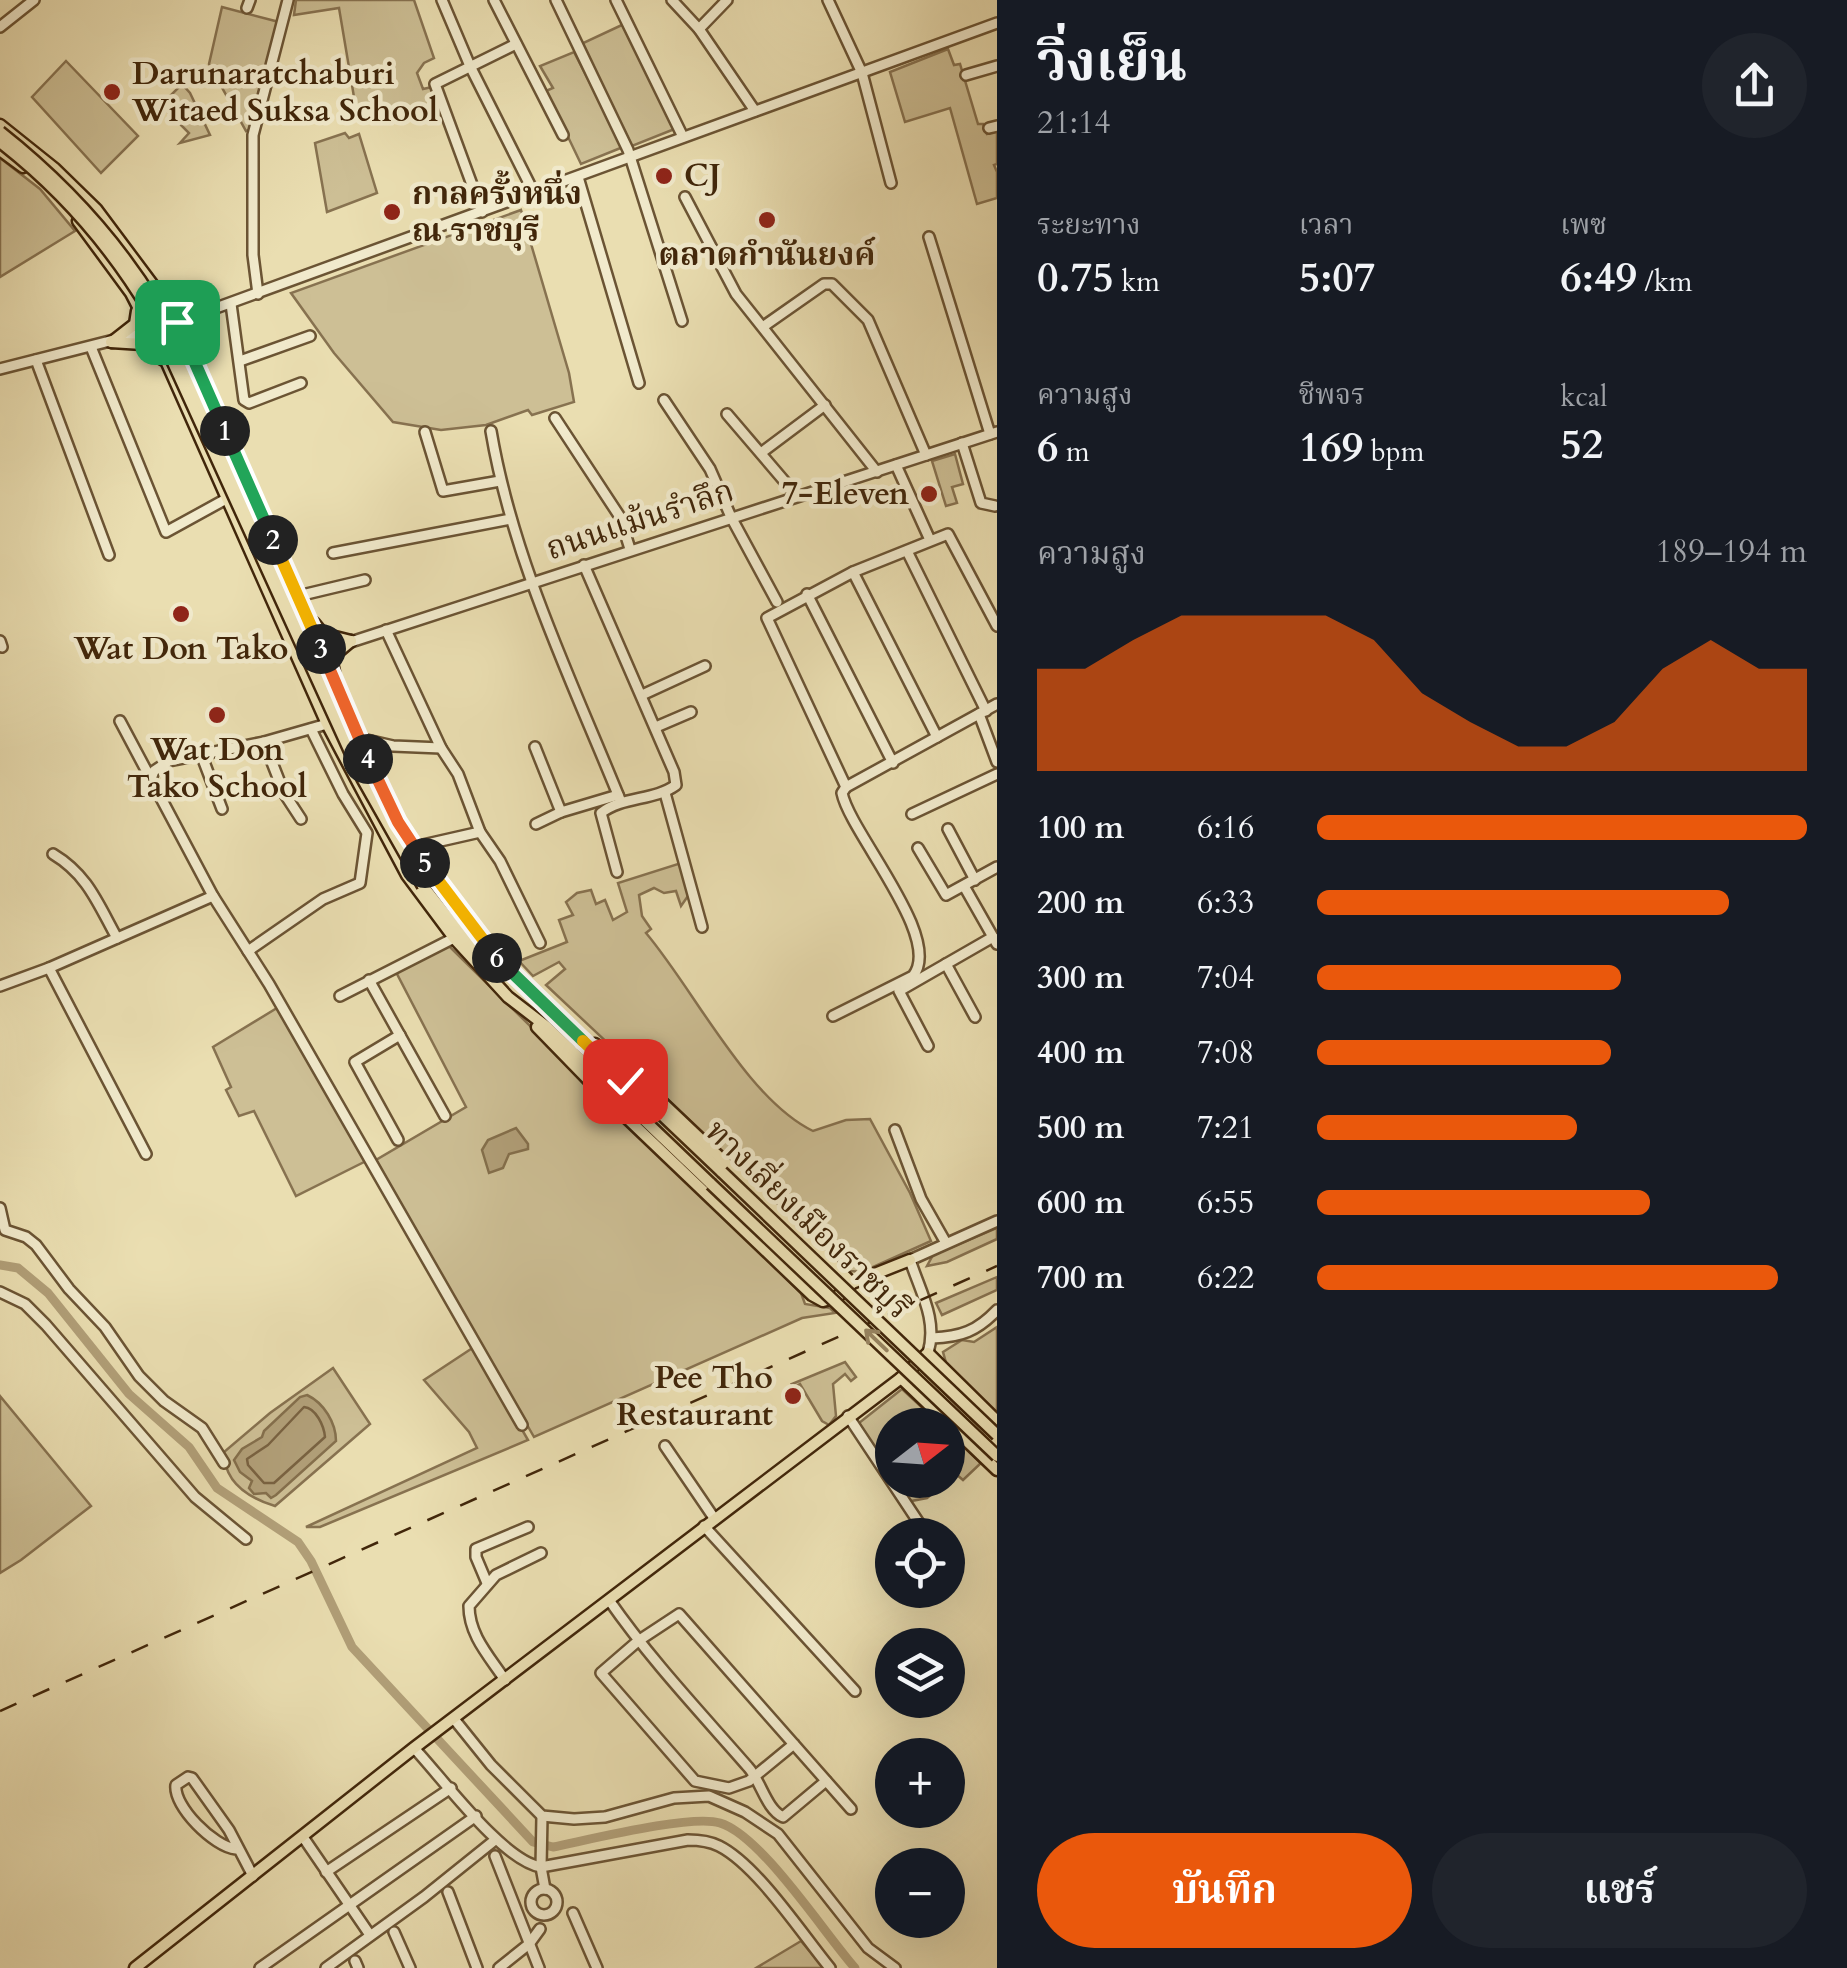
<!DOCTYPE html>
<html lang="th">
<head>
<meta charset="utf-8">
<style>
  body { margin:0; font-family:Cardo,"Noto Serif Thai",serif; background:#20242c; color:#f1f3f6; height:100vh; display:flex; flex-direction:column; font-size:38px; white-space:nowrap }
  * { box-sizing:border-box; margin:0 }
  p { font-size:32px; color:#9ea1a6 }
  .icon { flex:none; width:55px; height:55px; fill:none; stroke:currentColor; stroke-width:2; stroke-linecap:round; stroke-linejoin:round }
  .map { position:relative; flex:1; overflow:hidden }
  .side { display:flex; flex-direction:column; background:#171b24; width:850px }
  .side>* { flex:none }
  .needle { width:65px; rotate:73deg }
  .buttons { position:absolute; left:875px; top:1408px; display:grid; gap:20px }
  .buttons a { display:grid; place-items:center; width:90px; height:90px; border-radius:50%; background:#171b24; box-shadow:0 10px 40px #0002; font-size:50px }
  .pin { position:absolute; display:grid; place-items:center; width:85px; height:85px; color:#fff; margin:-42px; border-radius:20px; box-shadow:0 5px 15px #0006 }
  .km { position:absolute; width:50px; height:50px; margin:-25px; border-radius:50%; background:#222; color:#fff; font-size:28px; line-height:50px; text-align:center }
  .round { display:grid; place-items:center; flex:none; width:105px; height:105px; border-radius:52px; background:#20242c }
  .headline { display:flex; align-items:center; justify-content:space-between; height:170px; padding:0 40px }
  h1 { font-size:55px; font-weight:700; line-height:75px }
  .figures { display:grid; grid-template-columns:repeat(3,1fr); gap:15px; height:170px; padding:10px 40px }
  .figures div { display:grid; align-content:center }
  .figures b { font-size:42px; font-weight:700 }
  .figures small { font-size:28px; font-weight:400 }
  .figures p { font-size:28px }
  .chart { height:280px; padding:20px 40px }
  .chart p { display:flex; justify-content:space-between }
  .chart svg { width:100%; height:180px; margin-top:10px; fill:#ea580c; opacity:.7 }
  .cta { display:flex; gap:20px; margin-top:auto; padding:20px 40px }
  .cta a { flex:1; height:115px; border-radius:60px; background:#ea580c; color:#fff; font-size:40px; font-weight:700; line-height:115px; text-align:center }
  .cta a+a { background:#20242c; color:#f1f3f6 }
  ul { padding:0 40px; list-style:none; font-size:32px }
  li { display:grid; grid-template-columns:160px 120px 1fr; align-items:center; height:75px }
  li i { height:25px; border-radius:12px; background:#ea580c }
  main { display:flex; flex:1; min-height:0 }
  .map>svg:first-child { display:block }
  .green { fill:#cdbf95; stroke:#877250; stroke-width:2.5 }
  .water { fill:#b19f78; stroke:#846f4c; stroke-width:2.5 }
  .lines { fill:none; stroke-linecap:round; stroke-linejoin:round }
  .shore { stroke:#796241; stroke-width:2.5 }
  .canal { stroke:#b19f78; stroke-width:9 }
  .minor-casing { stroke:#6b5434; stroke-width:14 }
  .major-casing { stroke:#41260a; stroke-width:15 }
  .minor { stroke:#f1eacc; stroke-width:9 }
  .major { stroke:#eadeb1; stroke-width:10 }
  .rail { stroke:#41260a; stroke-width:2.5; stroke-dasharray:18 18; stroke-linecap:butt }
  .major-bridge-casing { stroke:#41260a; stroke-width:15; stroke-linecap:butt }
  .major-bridge { stroke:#eadeb1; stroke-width:10 }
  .oneway { stroke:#96825e }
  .split-1-casing { stroke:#fff; stroke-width:20 }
  .split-2-casing { stroke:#fff; stroke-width:20 }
  .split-3-casing { stroke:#fff; stroke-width:20 }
  .split-4-casing { stroke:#fff; stroke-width:20 }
  .split-5-casing { stroke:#fff; stroke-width:20 }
  .split-6-casing { stroke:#fff; stroke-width:20 }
  .split-7-casing { stroke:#fff; stroke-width:20 }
  .split-8-casing { stroke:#fff; stroke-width:20 }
  .split-1 { stroke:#22a559; stroke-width:12 }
  .split-2 { stroke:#22a559; stroke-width:12 }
  .split-3 { stroke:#f5b400; stroke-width:12 }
  .split-4 { stroke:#f0652b; stroke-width:12 }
  .split-5 { stroke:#f0652b; stroke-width:12 }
  .split-6 { stroke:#f5b400; stroke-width:12 }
  .split-7 { stroke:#22a559; stroke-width:12 }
  .split-8 { stroke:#f5b400; stroke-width:12 }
  .poi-dot { fill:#8f2418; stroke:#f1eacc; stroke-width:4 }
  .labels { text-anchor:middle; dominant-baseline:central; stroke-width:9; stroke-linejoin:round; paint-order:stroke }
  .poi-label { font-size:32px; font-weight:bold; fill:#41260a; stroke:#f1eacc; text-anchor:start }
  .street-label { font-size:32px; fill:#41260a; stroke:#f1eacc }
</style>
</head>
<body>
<main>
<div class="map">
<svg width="997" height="1968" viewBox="0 0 997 1968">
  <rect width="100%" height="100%" fill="#eadeb1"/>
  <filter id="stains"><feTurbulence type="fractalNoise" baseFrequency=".002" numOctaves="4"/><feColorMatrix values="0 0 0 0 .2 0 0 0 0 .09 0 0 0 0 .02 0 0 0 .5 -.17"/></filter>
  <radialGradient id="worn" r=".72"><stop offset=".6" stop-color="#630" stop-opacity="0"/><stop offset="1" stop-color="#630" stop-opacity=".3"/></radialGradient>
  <g class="green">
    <polygon points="296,0 414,0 434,58 424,63 417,73 423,89 432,87 437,108 385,122 379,102 356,109 339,8 294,15"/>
    <polygon points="222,7 279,22 250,129 246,131 209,64"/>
    <polygon points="624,24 677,128 632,146 581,44"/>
    <polygon points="948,49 954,65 960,64 978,124 983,124 987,134 997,131 997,164 994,165 997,172 997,198 977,204 950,108 905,122 890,72"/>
    <polygon points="574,52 623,147 581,164 546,91 553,88 540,66"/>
    <polygon points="66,61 138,136 101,173 32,97"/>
    <polygon points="182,84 190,93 210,135 180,143 189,133 161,105"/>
    <polygon points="345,133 349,138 359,134 377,193 327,212 315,143"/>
    <polygon points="0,158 40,189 75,231 0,277"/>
    <polygon points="521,210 569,373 574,402 532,415 528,410 486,425 441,430 393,422 334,353 291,293"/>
    <polygon points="955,454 963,484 952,487 957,503 946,506 932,461"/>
    <path d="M681 863 688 896 681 906 676 891 664 893 654 888 639 895 642 916 651 929 646 933C695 991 747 1099 813 1131L846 1120 870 1119 910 1193 931 1241 862 1272 850 1271 546 985 565 969 559 962 533 976 519 961 567 942 559 920 573 915 566 902 577 893 591 890 596 904 605 900 613 920 627 912 618 883Z"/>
    <polygon points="449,946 801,1293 805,1304 830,1308 835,1313 802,1318 534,1437 376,1160 466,1107 396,972"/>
    <polygon points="277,1008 366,1161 296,1196 254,1111 239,1116 226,1090 231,1087 213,1047"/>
    <polygon points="997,1228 997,1239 947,1262 927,1266 933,1255"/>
    <polygon points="997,1277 997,1290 942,1315 936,1303"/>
    <polygon points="997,1327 997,1414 947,1366 943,1352 962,1340 974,1342"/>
    <polygon points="474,1347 528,1440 320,1527 306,1527 477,1448 469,1432 424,1380"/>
    <polygon points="845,1362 856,1377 851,1381 845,1374 833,1384 836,1416 829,1425 822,1421 800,1384 795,1387 792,1384"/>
    <path d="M333 1368 370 1424 275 1506C249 1498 224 1483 224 1452L270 1413Z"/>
    <polygon points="902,1389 941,1425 892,1425 892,1479 859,1423"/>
    <polygon points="0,1396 91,1506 21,1560 0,1573"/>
    <polygon points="948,1431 981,1463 963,1480 956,1474 927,1498 906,1502 893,1480 948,1480"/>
    <polygon points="801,1941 824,1968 756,1968"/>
  </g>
  <g class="water">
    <polygon points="516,1128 528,1144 528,1149 509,1154 503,1168 489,1173 482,1150 488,1140"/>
    <path d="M307 1395C324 1403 336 1423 336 1441L276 1495 271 1498 266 1493 254 1494 249 1488 252 1481 240 1472 234 1460 242 1449 262 1437 264 1431 300 1397Z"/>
  </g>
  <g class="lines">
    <path class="shore" d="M304 1407C316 1408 324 1426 325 1437L274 1483H264L248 1465 247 1459 268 1445Z"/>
    <path class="canal" d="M0 1265 18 1268 48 1293 129 1394 189 1447 217 1488 298 1542 311 1561 352 1647 533 1842 553 1847C588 1840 691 1814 720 1823 761 1835 824 1933 855 1968"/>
    <g class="minor-casing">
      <g id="minor">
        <polyline points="442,0 470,66 534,193"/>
        <polyline points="494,0 563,135"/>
        <polyline points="556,0 628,150 682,321"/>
        <polyline points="616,0 683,137"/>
        <polyline points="672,0 699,29 755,111"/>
        <polyline points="828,0 862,73 891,183"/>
        <polyline points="247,8 250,0"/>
        <polyline points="0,27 34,0"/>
        <polyline points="699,29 727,0"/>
        <polyline points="966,75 997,66"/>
        <polyline points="989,128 997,126"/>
        <polyline points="578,177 639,383"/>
        <polyline points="685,197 736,294 877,472"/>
        <polyline points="482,212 435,84 516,44"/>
        <polyline points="929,237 990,434"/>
        <polyline points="258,294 253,255 253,135 288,0"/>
        <polyline points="231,304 244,400 249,403 301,383"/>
        <polyline points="172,324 997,23"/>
        <polyline points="764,326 824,284 832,284 868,320 926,455"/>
        <polyline points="91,347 166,532 228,498"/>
        <polyline points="36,360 109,555"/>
        <polyline points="240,361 310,336"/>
        <polyline points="0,369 157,329"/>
        <polyline points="664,400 710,469 731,517 777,602"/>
        <polyline points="727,414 797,496"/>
        <polyline points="555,418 620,517 630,549"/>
        <path d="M491 431C513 561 572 681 621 802"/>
        <polyline points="425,432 443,491 500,481"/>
        <polyline points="962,443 981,503 995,506"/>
        <polyline points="761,453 825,405"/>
        <polyline points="896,465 930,540"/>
        <polyline points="907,551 986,711"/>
        <polyline points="333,553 511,519"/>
        <path d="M584 565 674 772 676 785C654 801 623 796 601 813L617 872"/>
        <polyline points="853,572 937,737"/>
        <polyline points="807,594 893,763"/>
        <polyline points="298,596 365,580"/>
        <polyline points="386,630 441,748 458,774 480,832 500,861 540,943"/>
        <polyline points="0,641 2,647"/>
        <polyline points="320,652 997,432"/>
        <polyline points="642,695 705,666"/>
        <polyline points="979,714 997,762"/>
        <polyline points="120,721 213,896 269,984 522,1425"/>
        <polyline points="656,727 691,712"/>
        <polyline points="358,738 393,746 441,748"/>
        <polyline points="264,742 284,793 301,819"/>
        <polyline points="535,747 561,812"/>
        <polyline points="201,754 222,809"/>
        <polyline points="151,779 154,771 169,761 264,742 327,724"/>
        <polyline points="846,787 997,704"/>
        <polyline points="665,793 702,927"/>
        <polyline points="912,814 997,774"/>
        <polyline points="536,824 561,812 618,795"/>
        <polyline points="948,829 975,880"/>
        <polyline points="414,847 480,832"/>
        <polyline points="918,848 946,895 997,867"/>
        <path d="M53 854C88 875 98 904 117 938"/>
        <polyline points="964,886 997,944"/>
        <polyline points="248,951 323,899 360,883 367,833 343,794 311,729"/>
        <polyline points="946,964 975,1017"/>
        <polyline points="49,968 146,1154"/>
        <polyline points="369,980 445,1116"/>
        <polyline points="0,986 49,968 213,896"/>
        <polyline points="340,996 454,938"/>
        <path d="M833 1016 913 976C944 938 850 833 842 793L846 787 767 618 853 572 948 534 997 626"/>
        <polyline points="928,1046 899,991 993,937"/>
        <polyline points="895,1130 921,1199 946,1243"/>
        <polyline points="398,1140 355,1062 400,1035"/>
        <polyline points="0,1208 5,1230 26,1237 36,1245 69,1289 105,1327 139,1376 164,1401 202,1428 224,1463"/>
        <polyline points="0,1292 25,1304 46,1325 195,1497 246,1539"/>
        <path d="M932 1338C961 1337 977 1331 997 1310"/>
        <path d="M928 1353C938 1320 920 1291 910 1260L997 1221"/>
        <polyline points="848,1416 927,1535"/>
        <polyline points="665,1446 714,1518"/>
        <polyline points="704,1526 855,1691"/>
        <polyline points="948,1566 954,1576"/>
        <polyline points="487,1583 476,1557 476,1549 528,1527"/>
        <path d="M609 1600C650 1659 700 1712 748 1767 761 1781 766 1809 783 1817L826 1781"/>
        <path d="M505 1680C489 1656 469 1635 469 1606L496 1575 541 1553"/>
        <polyline points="454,1719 491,1765 542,1816 574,1819 605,1817 674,1798 709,1796 745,1812 778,1834 868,1948 895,1968"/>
        <polyline points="794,1744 749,1781 729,1788 695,1781 601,1673 638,1641 679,1614 851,1809"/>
        <path d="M414 1748C443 1779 503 1861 541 1867L688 1840C699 1840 709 1841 719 1846 757 1865 802 1934 830 1968"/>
        <polyline points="542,1816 541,1867 545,1889"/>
        <polyline points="303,1837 370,1935"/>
        <path d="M236 1849C214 1847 173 1806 176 1785L188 1777 192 1778 229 1830 253 1876"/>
        <polyline points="495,1856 539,1968"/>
        <polyline points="326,1872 451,1788"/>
        <circle cx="544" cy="1902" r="13"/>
        <polyline points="448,1892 477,1968"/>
        <polyline points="573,1913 597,1968"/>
        <polyline points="394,1932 410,1968"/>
        <polyline points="355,1961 358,1968"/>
        <polyline points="260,1968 476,1816"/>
        <polyline points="326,1968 424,1897 495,1840"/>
        <polyline points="499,1968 529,1944 540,1929"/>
      </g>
    </g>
    <g class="major-casing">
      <g id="major">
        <polyline points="0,125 55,169 96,209 164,300 307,615 364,750"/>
        <polyline points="0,150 23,167"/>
        <polyline points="78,221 131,293 167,363 327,724 407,875 454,938 508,997 547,1027 711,1184"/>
        <polyline points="169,304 181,313 204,314"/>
        <polyline points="111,342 142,344 162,359"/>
        <polyline points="112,342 135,324 137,311"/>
        <polyline points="188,343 188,335 204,314"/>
        <polyline points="314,623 323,634 351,641"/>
        <polyline points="334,672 332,663 338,652 351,641"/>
        <polyline points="427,866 498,959 722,1172"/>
        <polyline points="423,886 474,950"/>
        <polyline points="537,1027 607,1099 812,1295 823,1301 837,1297 852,1283 631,1073 595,1044"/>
        <polyline points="852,1283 910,1260"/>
        <polyline points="901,1378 997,1470"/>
        <polyline points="135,1968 414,1748 901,1378 928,1353 997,1421"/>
      </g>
    </g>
    <use href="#minor" class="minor"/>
    <use href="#major" class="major"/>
    <polyline class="rail" points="0,1711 997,1266"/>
    <g class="major-bridge-casing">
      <g id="major-bridge">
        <path d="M0 132C62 181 113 235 155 303L369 774 430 880"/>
        <path d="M0 142C62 190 110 245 150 312L362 778 423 886"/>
        <polyline points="722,1172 997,1435"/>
        <polyline points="711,1184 997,1456"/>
      </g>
    </g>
    <use href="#major-bridge" class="major-bridge"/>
  </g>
  <defs><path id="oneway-shaft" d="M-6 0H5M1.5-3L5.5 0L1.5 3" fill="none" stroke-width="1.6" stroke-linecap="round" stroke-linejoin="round" transform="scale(2.5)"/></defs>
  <use class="oneway" href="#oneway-shaft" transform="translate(876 1340) rotate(-136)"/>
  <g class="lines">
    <g class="split-1-casing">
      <polyline id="split-1" points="177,322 225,431"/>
    </g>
    <g class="split-2-casing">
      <polyline id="split-2" points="225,431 273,540"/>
    </g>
    <g class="split-3-casing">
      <polyline id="split-3" points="273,540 321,649"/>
    </g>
    <g class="split-4-casing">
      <polyline id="split-4" points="321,649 368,759"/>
    </g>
    <g class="split-5-casing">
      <polyline id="split-5" points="368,759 398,822 425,863"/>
    </g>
    <g class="split-6-casing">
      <polyline id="split-6" points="425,863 497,958"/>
    </g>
    <g class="split-7-casing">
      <polyline id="split-7" points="497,958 583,1041"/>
    </g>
    <g class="split-8-casing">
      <polyline id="split-8" points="583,1041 625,1081"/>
    </g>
    <use href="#split-1" class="split-1"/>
    <use href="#split-2" class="split-2"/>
    <use href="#split-3" class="split-3"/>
    <use href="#split-4" class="split-4"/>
    <use href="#split-5" class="split-5"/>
    <use href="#split-6" class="split-6"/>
    <use href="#split-7" class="split-7"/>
    <use href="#split-8" class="split-8"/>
  </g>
  <g class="poi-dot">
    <circle cx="112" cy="92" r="10"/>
    <circle cx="664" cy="176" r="10"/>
    <circle cx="392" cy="212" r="10"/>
    <circle cx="767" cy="220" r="10"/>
    <circle cx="929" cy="494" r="10"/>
    <circle cx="181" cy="614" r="10"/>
    <circle cx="217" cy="715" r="10"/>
    <circle cx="793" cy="1396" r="10"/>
  </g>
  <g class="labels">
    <g class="poi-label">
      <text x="132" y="74">Darunaratchaburi<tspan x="132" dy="37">Witaed Suksa School</tspan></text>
      <text x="684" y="176">CJ</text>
      <text x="412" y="194">กาลครั้งหนึ่ง<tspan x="412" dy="37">ณ ราชบุรี</tspan></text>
      <text x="767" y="255" text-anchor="middle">ตลาดกำนันยงค์</text>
      <text x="909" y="494" text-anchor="end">7-Eleven</text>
      <text x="181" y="649" text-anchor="middle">Wat Don Tako</text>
      <text x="217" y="750" text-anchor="middle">Wat Don<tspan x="217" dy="37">Tako School</tspan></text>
      <text x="773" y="1378" text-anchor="end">Pee Tho<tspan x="773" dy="37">Restaurant</tspan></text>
    </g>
    <g class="street-label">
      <text transform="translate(640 520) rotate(-18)">ถนนแม้นรำลึก</text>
      <text transform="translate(808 1220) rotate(44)">ทางเลี่ยงเมืองราชบุรี</text>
    </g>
  </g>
  <rect width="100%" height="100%" filter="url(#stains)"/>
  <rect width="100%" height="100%" fill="url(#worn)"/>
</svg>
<div class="buttons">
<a><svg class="needle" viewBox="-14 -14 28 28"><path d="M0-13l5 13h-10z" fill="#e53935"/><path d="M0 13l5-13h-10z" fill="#9ea1a6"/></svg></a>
<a><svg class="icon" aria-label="locate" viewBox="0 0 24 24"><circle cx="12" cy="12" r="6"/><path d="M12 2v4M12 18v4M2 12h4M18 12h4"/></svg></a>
<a><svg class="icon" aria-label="layers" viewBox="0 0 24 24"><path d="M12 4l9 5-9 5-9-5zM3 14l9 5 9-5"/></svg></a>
<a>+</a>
<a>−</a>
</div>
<div class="pin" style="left:177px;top:322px;background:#1e9e55"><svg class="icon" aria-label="arrive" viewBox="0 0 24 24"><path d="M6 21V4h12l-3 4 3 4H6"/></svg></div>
<div class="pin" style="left:625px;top:1081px;background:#d93025"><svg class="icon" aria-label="check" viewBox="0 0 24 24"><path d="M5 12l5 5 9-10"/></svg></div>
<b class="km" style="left:225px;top:431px">1</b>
<b class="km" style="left:273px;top:540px">2</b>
<b class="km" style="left:321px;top:649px">3</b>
<b class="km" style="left:368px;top:759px">4</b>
<b class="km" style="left:425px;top:863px">5</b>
<b class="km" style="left:497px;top:958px">6</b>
</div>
<section class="side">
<div class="headline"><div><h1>วิ่งเย็น</h1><p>21:14</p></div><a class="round"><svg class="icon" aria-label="share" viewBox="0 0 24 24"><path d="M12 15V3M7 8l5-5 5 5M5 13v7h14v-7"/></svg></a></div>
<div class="figures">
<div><p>ระยะทาง</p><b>0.75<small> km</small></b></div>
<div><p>เวลา</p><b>5:07</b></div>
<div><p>เพซ</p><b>6:49<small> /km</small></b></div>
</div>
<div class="figures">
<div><p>ความสูง</p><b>6<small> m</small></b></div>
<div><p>ชีพจร</p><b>169<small> bpm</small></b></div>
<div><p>kcal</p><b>52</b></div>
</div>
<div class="chart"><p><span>ความสูง</span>189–194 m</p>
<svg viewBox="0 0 160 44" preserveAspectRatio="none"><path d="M0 44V19L10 19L20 12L30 6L40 6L50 6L60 6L70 12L80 25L90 32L100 38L110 38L120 32L130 19L140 12L150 19L160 19V44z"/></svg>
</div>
<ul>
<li><b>100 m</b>6:16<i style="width:100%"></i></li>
<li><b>200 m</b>6:33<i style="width:84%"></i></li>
<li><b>300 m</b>7:04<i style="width:62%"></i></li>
<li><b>400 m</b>7:08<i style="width:60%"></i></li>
<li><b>500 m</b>7:21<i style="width:53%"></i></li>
<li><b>600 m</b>6:55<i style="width:68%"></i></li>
<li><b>700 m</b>6:22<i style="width:94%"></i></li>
</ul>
<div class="cta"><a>บันทึก</a><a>แชร์</a></div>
</section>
</main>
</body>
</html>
